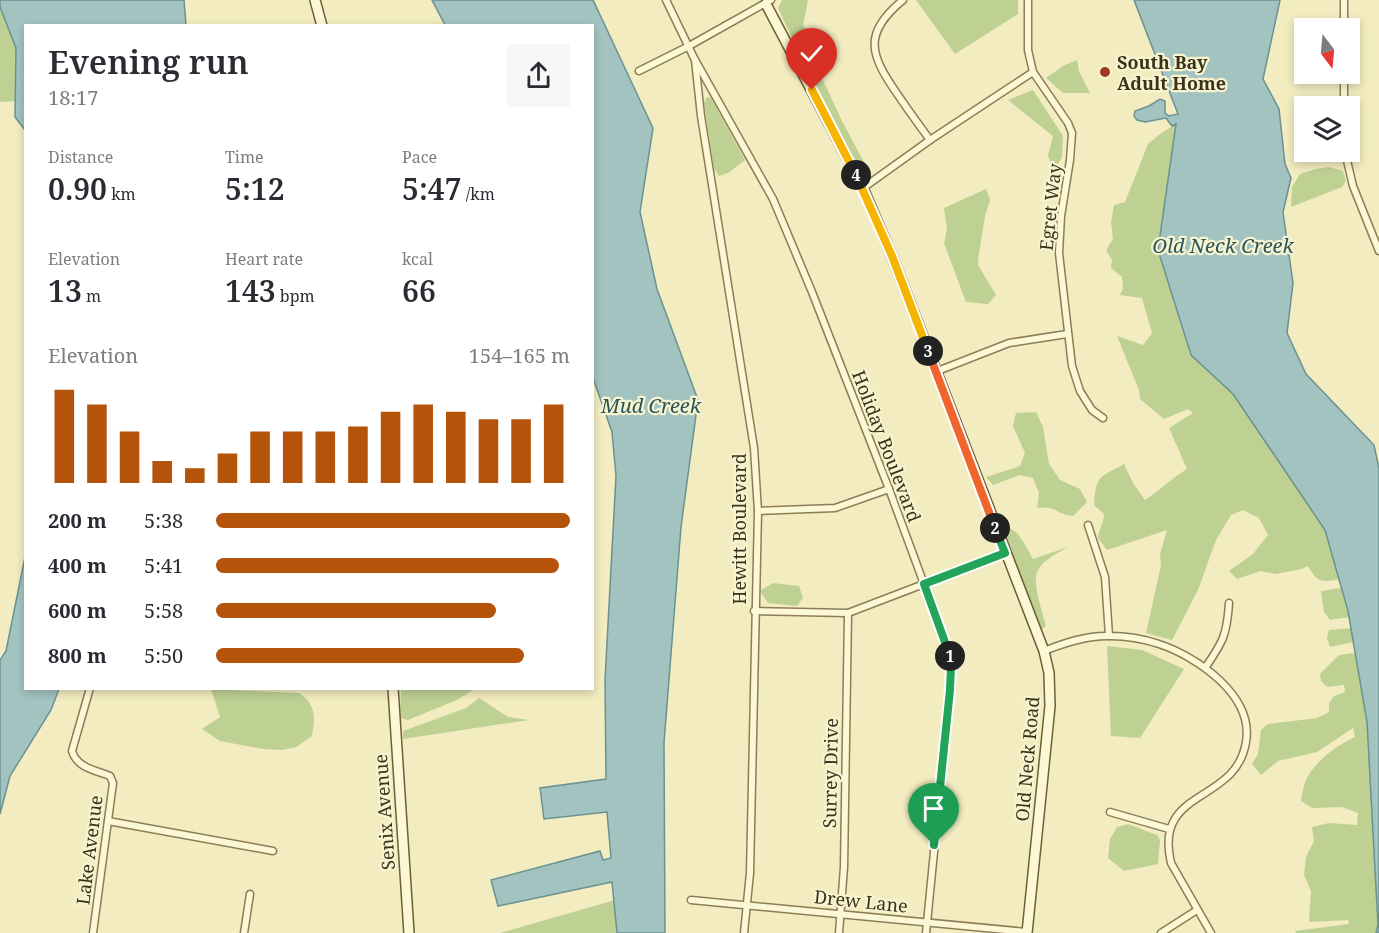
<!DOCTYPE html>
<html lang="en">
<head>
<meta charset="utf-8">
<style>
  body { margin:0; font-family:"Noto Serif",serif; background:#f7f7f7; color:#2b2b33; height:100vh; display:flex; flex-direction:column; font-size:22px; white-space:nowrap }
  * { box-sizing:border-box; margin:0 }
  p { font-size:20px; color:#7c7c81 }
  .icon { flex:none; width:33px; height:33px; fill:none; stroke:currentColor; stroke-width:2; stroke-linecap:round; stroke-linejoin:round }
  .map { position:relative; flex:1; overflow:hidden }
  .details { position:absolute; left:24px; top:24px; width:570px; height:666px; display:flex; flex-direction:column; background:#fff; border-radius:0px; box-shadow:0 3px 9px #0003 }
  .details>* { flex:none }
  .needle { width:39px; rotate:164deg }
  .fabs { position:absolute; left:1294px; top:18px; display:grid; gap:12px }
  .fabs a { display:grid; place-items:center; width:66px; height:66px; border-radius:0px; background:#fff; box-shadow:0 3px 9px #0003; font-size:30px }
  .pin { position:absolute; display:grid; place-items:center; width:51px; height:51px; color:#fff; margin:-62px -26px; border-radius:50% 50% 50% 0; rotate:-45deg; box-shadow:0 0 6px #0007 }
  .pin .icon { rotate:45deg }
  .km { position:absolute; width:30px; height:30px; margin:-15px; border-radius:50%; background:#222; color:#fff; font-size:16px; line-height:30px; text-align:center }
  .round { display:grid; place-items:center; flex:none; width:63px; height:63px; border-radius:0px; background:#f7f7f7 }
  .headline { display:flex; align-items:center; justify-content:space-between; height:102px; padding:0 24px }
  h1 { font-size:33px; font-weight:600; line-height:45px }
  .stats { display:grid; grid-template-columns:repeat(3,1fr); gap:9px; height:102px; padding:6px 24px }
  .stats div { display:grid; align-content:center }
  .stats b { font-size:30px; font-weight:600 }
  .stats small { font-size:16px; font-weight:400 }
  .stats p { font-size:16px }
  .chart { height:168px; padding:12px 24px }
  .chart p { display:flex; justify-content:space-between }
  .chart svg { width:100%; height:108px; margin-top:6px; stroke:#b45309; stroke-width:6 }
  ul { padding:0 24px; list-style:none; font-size:20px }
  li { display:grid; grid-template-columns:96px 72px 1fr; align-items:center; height:45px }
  li i { height:15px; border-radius:8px; background:#b45309 }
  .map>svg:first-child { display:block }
  .green { fill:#bed193 }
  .water { fill:#a3c3c0; stroke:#699290; stroke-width:1.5 }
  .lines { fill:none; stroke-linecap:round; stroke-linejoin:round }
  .street-casing { stroke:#8d7d56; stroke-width:9 }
  .secondary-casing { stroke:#6e5e39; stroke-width:12 }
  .street { stroke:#fcf7d4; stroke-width:6 }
  .secondary { stroke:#fcf7d4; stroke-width:9 }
  .split-1-casing { stroke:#fff; stroke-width:12 }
  .split-2-casing { stroke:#fff; stroke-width:12 }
  .split-3-casing { stroke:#fff; stroke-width:12 }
  .split-4-casing { stroke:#fff; stroke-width:12 }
  .split-5-casing { stroke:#fff; stroke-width:12 }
  .split-1 { stroke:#22a559; stroke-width:8 }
  .split-2 { stroke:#22a559; stroke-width:8 }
  .split-3 { stroke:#f0652b; stroke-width:8 }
  .split-4 { stroke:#f5b400; stroke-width:8 }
  .split-5 { stroke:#f5b400; stroke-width:8 }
  .poi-dot { fill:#a13821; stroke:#f8f4d0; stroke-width:2 }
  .labels { text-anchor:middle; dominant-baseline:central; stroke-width:4.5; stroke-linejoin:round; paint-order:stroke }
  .poi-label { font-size:18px; font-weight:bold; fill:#3b311c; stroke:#f8f4d0; text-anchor:start }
  .street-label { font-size:18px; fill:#3b311c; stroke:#f8f4d0 }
  .water-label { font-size:20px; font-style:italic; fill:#2a565c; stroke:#f8f4d0 }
</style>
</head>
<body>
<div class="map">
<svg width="1379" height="933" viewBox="0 0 1379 933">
  <rect width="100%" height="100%" fill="#f2ecc0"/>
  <g class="green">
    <polygon points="782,0 808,0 803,25 813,51 823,64 822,78 842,121 868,170 862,174 823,105 778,8"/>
    <polygon points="916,0 1018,0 1018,14 955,54"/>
    <polygon points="0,7 16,48 16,101 0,102"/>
    <polygon points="1077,60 1079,71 1090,93 1063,93 1046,78 1063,66"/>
    <polygon points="1033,90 1063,136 1062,157 1053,173 1048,155 1053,136 1008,100"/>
    <polygon points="707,97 711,98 745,160 728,173 719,176 714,169 704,103"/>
    <path d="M1176 124 1158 250 1190 355 1233 394 1325 530 1339 579C1323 583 1316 582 1308 566L1302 569 1276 574 1260 571 1237 579 1229 571 1253 554 1268 535 1259 518 1243 510 1231 515 1216 540 1198 590 1172 640 1146 633 1161 565 1160 554 1167 530 1107 550 1098 538C1099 529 1104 523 1104 514L1094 505C1096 475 1099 478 1124 464L1133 483 1145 500C1160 490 1172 478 1187 469L1169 428 1193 413 1188 409 1164 419 1140 399 1139 390 1117 336 1143 345 1152 333 1142 298 1120 295 1123 288 1122 277 1111 268 1112 260 1106 250 1113 239 1111 222 1114 205 1125 202 1148 144 1160 134Z"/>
    <polygon points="1329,167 1343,171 1346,181 1342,187 1291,207 1292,187 1300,174 1316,169"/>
    <polygon points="986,189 990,200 985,216 978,260 978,265 996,295 988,304 966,302 944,243 947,229 944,208"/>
    <path d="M1036 412 1043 427 1049 464 1060 480 1080 489 1087 502 1073 516C1056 515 1057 505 1037 508L1039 493 1033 478 1020 475 993 485 986 477 1020 466 1025 453 1013 426 1016 413Z"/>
    <path d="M998 526C1017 524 1025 545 1033 559L1068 547C1058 553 1043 560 1038 570 1031 581 1043 613 1046 626L1041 630Z"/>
    <polygon points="773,583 799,586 803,598 797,606 768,603 760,591"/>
    <polygon points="1341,588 1349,617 1330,620 1324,612 1321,591"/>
    <polygon points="1351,628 1353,642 1330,647 1327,638 1329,630"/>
    <polygon points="1107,646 1142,650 1184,669 1140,738 1111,736"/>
    <path d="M1355 653 1367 722 1378 925 1376 933H1296L1295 931 1349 924 1348 920 1309 922 1311 891 1304 875 1306 857 1314 841 1312 827 1329 823 1357 825 1358 813 1342 807 1312 808 1301 801C1302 795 1303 788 1305 782 1314 762 1335 746 1355 737L1353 728 1317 752 1278 761 1261 775 1252 764 1258 754 1261 730 1268 724 1317 718 1329 712V703L1334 696 1345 692 1344 685 1327 687 1321 681 1320 674 1339 655Z"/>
    <path d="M211 689 299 693C317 705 315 718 312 736L296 747 282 750 263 749 220 741 202 729 220 717Z"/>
    <polygon points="401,689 401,688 475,689 457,700 408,720 400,718"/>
    <polygon points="479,698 508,717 529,720 403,739 403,731 466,708"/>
    <polygon points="1128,824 1157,835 1160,840 1158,864 1124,871 1108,858 1110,839 1117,827"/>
    <polygon points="615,900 617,933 500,933"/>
  </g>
  <g class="water">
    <polygon points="0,0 184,0 186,25 26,26 25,130 15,117 16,48 0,7"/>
    <polygon points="432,0 593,0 653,128 640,212 657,289 698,400 681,527 664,743 665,933 617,933 612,882 498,906 491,880 600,851 603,860 611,858 607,812 544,819 540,788 606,779 605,680 616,476 612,432 593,378 592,26 445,25"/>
    <polygon points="1134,0 1280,0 1263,79 1279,109 1285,164 1291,178 1283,212 1293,283 1287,333 1306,374 1374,445 1379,469 1379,933 1376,933 1378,925 1367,722 1348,611 1325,530 1233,394 1191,355 1158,250 1176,124 1172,126 1166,118 1145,122 1137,120 1134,116 1135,111 1149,106 1160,99 1165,101 1165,113 1169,116 1178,114"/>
    <polygon points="25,557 26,688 59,689 51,710 10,776 0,814 0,660 6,651"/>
  </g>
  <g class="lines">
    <g class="street-casing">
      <g id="street">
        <polyline points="666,0 694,58 773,199 812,292 889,489 949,652 951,667 950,690 926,933"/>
        <path d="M903 0C862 34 870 55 898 95 908 110 919 125 930 140"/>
        <polyline points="1028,0 1028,50 1033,72 1068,123 1072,133 1070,160 1061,216 1059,253 1072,366 1080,391 1092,410 1103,418"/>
        <polyline points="1344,0 1344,28"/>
        <polyline points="695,60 701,116 754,448 758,511 750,873 744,933"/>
        <polyline points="639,71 689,46 771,0"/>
        <polyline points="1344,74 1344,106"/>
        <polyline points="1345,152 1353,186 1379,251"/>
        <polyline points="863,188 930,140 1033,72"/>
        <polyline points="935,372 1009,343 1067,334"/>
        <polyline points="758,511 835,508 889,489"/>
        <polyline points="1088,525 1105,577 1109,636"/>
        <polyline points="754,611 848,613 1005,553"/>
        <path d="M1044 651C1064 643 1087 635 1110 636 1126 636 1144 639 1159 644 1198 657 1254 696 1246 742 1236 805 1153 787 1171 863L1211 933"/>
        <path d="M1205 668C1223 642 1227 635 1229 603"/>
        <path d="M90 688 72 751C77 768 95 770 110 776L113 783 93 933"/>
        <polyline points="1110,812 1169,829"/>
        <polyline points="108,821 273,851"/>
        <polyline points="691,900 1027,932"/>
        <polyline points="244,933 250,894"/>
        <polyline points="839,933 844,867 848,613"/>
        <polyline points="1161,933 1197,910"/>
      </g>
    </g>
    <g class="secondary-casing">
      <g id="secondary">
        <polyline points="315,0 322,26"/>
        <polyline points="766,4 863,188 892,256 1044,651 1049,673 1050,706 1027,933"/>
        <polyline points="393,688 409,933"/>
      </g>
    </g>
    <use href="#street" class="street"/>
    <use href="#secondary" class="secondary"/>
  </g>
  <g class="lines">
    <g class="split-1-casing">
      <polyline id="split-1" points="934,845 950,690 951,667 950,656"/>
    </g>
    <g class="split-2-casing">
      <polyline id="split-2" points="950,656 924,584 1005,553 995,528"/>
    </g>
    <g class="split-3-casing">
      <polyline id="split-3" points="928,351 995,528"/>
    </g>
    <g class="split-4-casing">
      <polyline id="split-4" points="856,175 892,256 928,351"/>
    </g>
    <g class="split-5-casing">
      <polyline id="split-5" points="812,90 856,175"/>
    </g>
    <use href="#split-1" class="split-1"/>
    <use href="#split-2" class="split-2"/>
    <use href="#split-3" class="split-3"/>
    <use href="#split-4" class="split-4"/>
    <use href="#split-5" class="split-5"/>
  </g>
  <circle class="poi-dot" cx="1105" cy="72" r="6"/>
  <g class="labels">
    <g class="poi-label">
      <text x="1117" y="62">South Bay<tspan x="1117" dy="21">Adult Home</tspan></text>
    </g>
    <g class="street-label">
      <text transform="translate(1050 207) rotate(-84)">Egret Way</text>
      <text transform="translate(887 446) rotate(69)">Holiday Boulevard</text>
      <text transform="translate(739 529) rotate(-90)">Hewitt Boulevard</text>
      <text transform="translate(1027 759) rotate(-85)">Old Neck Road</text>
      <text transform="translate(830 773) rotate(-89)">Surrey Drive</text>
      <text transform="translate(384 812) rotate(-94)">Senix Avenue</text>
      <text transform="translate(89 850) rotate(-83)">Lake Avenue</text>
      <text transform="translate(861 901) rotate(6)">Drew Lane</text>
    </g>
    <g class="water-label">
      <text x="1223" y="245">Old Neck Creek</text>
      <text x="651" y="405">Mud Creek</text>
    </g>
  </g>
</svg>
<div class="fabs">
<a><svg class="needle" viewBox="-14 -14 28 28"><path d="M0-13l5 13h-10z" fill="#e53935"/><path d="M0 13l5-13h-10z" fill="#7c7c81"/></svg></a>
<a><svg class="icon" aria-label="layers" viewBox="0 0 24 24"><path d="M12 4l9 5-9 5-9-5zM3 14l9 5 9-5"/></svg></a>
</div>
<div class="pin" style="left:934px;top:845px;background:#1e9e55"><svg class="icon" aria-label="arrive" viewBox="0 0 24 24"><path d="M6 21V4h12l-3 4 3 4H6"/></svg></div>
<div class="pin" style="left:812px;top:90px;background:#d93025"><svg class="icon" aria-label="check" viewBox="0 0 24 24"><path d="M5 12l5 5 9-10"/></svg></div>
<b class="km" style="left:950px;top:656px">1</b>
<b class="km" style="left:995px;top:528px">2</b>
<b class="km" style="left:928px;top:351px">3</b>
<b class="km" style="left:856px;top:175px">4</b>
<section class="details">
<div class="headline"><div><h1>Evening run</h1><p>18:17</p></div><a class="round"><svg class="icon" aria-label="share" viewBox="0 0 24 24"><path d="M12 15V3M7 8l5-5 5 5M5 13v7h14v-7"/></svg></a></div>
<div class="stats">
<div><p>Distance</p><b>0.90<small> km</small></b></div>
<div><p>Time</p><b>5:12</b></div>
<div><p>Pace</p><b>5:47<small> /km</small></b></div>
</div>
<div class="stats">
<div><p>Elevation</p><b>13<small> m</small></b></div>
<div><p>Heart rate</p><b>143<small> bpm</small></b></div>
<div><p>kcal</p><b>66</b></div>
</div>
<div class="chart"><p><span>Elevation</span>154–165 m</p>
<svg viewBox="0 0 160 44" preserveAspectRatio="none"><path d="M5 44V6M15 44V12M25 44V23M35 44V35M45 44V38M55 44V32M65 44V23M75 44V23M85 44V23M95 44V21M105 44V15M115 44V12M125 44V15M135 44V18M145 44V18M155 44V12"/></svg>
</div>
<ul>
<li><b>200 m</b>5:38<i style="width:100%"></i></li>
<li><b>400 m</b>5:41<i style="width:97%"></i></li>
<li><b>600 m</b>5:58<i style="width:79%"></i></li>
<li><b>800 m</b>5:50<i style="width:87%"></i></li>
</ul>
</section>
</div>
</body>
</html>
